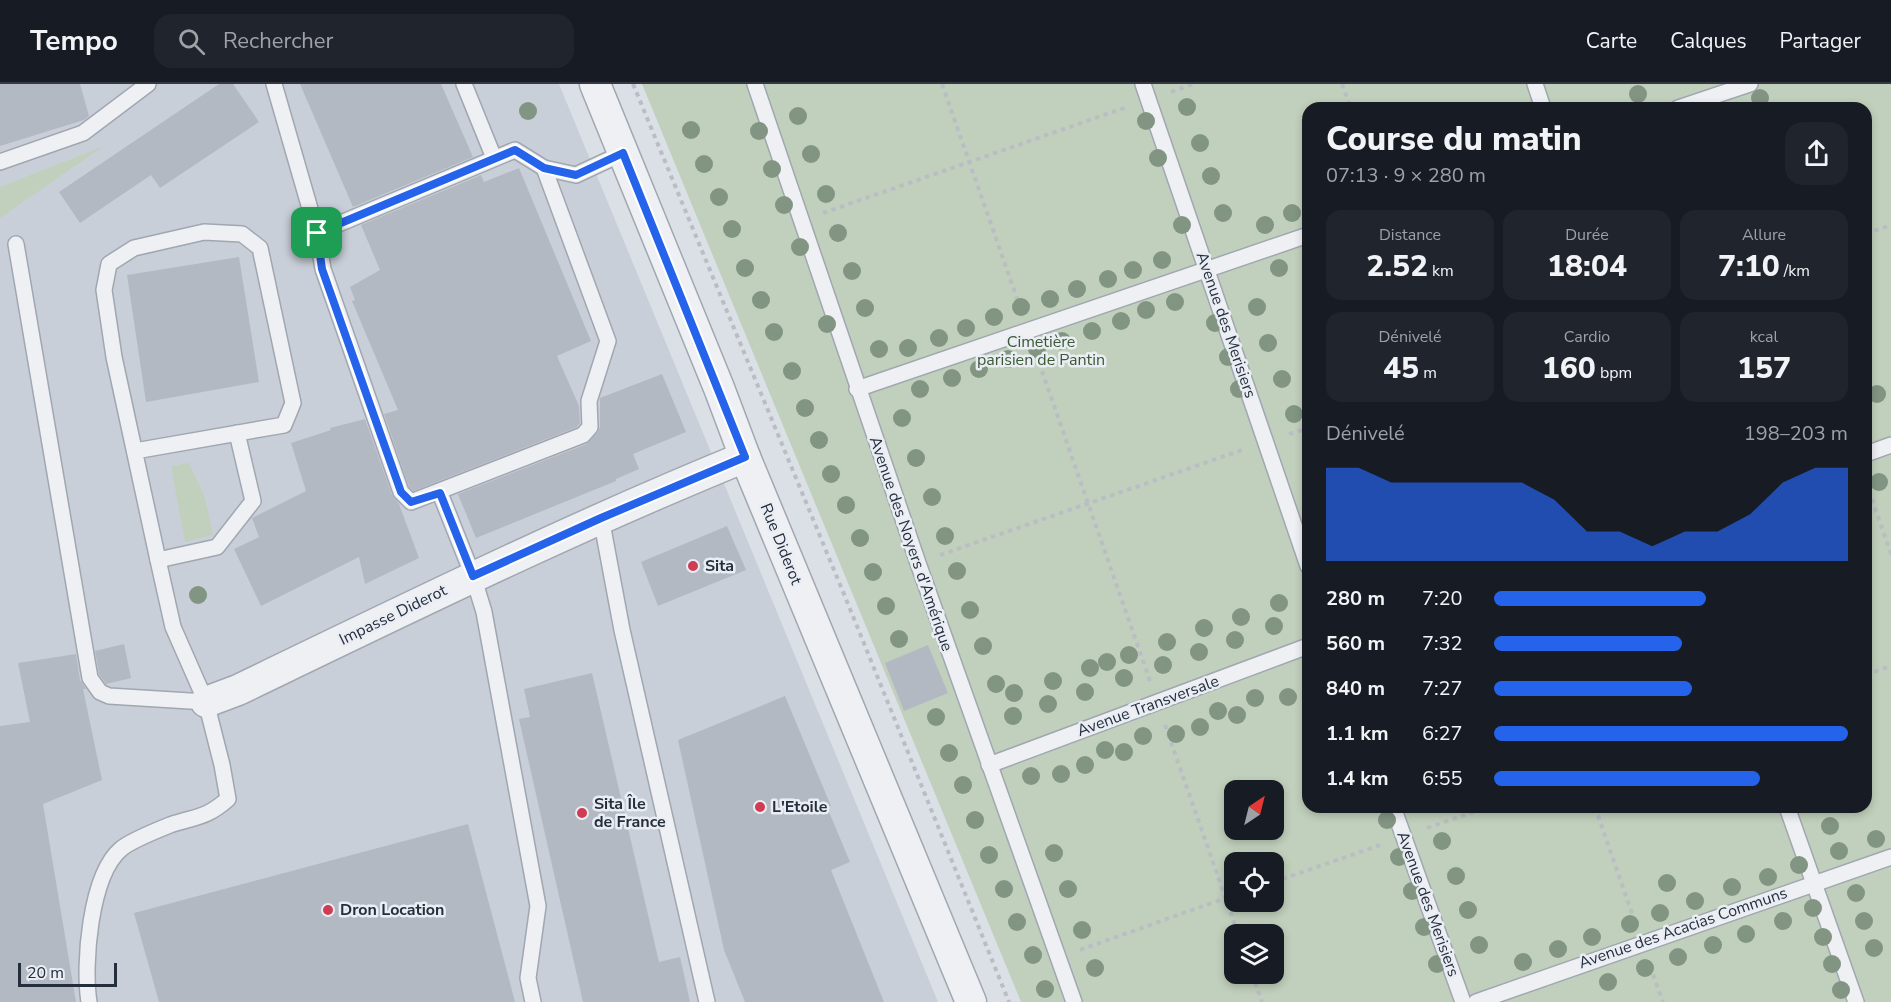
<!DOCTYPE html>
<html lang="fr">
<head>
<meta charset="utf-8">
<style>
  body { margin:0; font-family:"Nunito Sans",sans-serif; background:#20242c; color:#f1f3f6; height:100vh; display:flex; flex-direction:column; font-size:22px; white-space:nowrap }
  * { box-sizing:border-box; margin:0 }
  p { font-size:20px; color:#9ea1a6 }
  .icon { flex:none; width:33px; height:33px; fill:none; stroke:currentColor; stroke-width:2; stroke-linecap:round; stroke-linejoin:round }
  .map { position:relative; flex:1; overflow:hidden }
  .sheet { position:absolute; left:1302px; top:18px; width:570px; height:711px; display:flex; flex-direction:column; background:#171b24; border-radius:18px; box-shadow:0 3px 9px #0003 }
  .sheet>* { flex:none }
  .needle { width:39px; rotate:35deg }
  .fabs { position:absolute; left:1224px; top:696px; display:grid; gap:12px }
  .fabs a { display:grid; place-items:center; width:60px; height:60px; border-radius:12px; background:#171b24; box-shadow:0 3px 9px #0003; font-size:30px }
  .scale { position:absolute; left:18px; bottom:15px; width:99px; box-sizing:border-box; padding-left:6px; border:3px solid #252e3c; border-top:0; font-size:16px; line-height:21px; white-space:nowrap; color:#252e3c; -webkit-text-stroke:4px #eaeef4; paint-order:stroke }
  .pin { position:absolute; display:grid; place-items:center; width:51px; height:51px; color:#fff; margin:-26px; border-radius:12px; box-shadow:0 3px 9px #0006 }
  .round { display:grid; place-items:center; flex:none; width:63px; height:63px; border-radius:18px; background:#20242c }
  .overview { display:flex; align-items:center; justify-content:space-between; height:102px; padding:0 24px }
  h1 { font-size:33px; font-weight:800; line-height:45px }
  .figures { display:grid; grid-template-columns:repeat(3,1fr); gap:9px; height:102px; padding:6px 24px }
  .figures div { display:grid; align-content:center; border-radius:15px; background:#20242c; text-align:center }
  .figures b { font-size:30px; font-weight:800 }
  .figures small { font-size:16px; font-weight:400 }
  .figures p { font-size:16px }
  .chart { height:168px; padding:12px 24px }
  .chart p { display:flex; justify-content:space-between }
  .chart svg { width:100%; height:108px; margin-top:6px; fill:#2563eb; opacity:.7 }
  ul { padding:0 24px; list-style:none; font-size:20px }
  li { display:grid; grid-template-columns:96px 72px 1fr; align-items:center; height:45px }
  li i { height:15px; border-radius:8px; background:#2563eb }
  header { display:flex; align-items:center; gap:36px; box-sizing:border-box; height:84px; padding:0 30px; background:#171b24; border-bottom:2px solid #363941 }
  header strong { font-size:28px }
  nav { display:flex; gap:33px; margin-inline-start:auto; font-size:21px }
  .search { width:420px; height:54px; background:#20242c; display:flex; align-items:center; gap:15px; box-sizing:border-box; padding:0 21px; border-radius:18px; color:#9ea1a6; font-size:22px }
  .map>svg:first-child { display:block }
  .built { fill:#c9cfd8 }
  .green { fill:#c1d0bc; fill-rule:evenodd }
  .building { fill:#b3b9c3 }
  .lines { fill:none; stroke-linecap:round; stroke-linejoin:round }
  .lane-casing { stroke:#a1a7b0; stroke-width:18 }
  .street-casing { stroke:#a1a7b0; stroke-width:33 }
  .path { stroke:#babec4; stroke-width:4; stroke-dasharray:4.5 4.5; stroke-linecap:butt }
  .lane { stroke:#eef0f4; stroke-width:15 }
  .street { stroke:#eef0f4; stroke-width:30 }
  .tree { fill:#829583 }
  .route-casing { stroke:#fff; stroke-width:12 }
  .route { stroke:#2563eb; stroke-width:8 }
  .poi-dot { fill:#cf3c53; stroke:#eaeef4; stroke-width:2 }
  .labels { text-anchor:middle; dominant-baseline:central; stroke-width:5; stroke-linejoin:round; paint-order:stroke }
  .street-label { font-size:16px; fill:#252e3c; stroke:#eaeef4 }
  .park-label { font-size:16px; fill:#3a5832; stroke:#eaeef4 }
  .poi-label { font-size:16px; font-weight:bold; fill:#252e3c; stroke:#eaeef4; text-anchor:start }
</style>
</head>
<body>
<header>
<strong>Tempo</strong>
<div class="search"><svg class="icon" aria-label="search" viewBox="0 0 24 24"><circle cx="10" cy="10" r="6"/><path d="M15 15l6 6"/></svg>Rechercher</div>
<nav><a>Carte</a><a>Calques</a><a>Partager</a></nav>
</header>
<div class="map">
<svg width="1891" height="918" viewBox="0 0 1891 918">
  <rect width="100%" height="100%" fill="#dbe0e6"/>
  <polygon class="built" points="0,0 559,0 938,918 0,918"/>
  <g class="green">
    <path d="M642 0H1891V918H1021ZM1308 24H1866V723H1308ZM1234 706H1274V746H1234ZM1234 778H1274V818H1234ZM1234 850H1274V890H1234Z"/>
    <polygon points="104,62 0,134 0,103"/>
    <polygon points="189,379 205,414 213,451 185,458 171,382"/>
  </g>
  <g class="building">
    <polygon points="0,0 80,0 89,32 84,36 0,62"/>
    <polygon points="219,0 233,0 259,38 160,104 151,91 80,139 59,108"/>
    <polygon points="300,0 441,0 473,73 353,123"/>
    <polygon points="519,84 591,257 557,272 579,322 580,339 577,343 413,407 409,403 384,330 398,326 352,217 355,216 350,203 380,186 361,141 481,91 484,98"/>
    <polygon points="239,173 259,298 146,318 127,191"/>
    <polygon points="662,290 686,348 633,370 639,385 616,395 616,397 476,454 458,410 587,360 597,349 600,343 600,314"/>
    <polygon points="365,335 392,411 399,420 419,474 365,500 359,473 261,522 234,465 259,453 252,434 306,407 291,359 331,346 330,344"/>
    <polygon points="727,442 746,486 658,522 641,478"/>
    <polygon points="124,560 131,594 106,600 99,590 95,567"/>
    <polygon points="928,561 948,609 904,627 885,579"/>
    <polygon points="76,570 80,596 86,605 83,605 102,696 43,720 76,918 0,918 0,642 30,638 18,579"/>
    <polygon points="592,589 659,878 680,873 690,918 583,918 519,635 530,633 524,605"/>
    <polygon points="785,612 831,722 827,723 850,778 831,786 884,918 745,918 724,866 678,656"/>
    <polygon points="468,740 515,918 159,918 134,829"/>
  </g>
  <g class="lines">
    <g class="lane-casing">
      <g id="lane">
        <polyline points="274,0 317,149 323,185 401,408 411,418 583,351 590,343 589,317 608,257 544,84"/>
        <polyline points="464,0 494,74"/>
        <polyline points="755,0 918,479 1074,918"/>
        <polyline points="1143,0 1308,482"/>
        <polyline points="1535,0 1543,24"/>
        <polyline points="1678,24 1750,0"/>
        <polyline points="0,78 83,49 148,0"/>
        <polyline points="317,149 515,66 544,84 576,91 623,69"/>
        <polyline points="16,160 90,594 100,608 109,612 206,618"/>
        <polyline points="857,305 1308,151"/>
        <polyline points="1866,370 1891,361"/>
        <polyline points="440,409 473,492 484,528 538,822 528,894 533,918"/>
        <polyline points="601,434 622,546 707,918"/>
        <polyline points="158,476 217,463 253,417 237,349"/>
        <polyline points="989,681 1308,562"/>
        <polyline points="1393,723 1463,918"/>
        <polyline points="1787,723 1856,918"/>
        <path d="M89 918C83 881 90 791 121 765 129 758 160 745 170 741 196 732 205 735 228 715L222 681 206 618 173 543 158 476 114 273 104 206 109 180 134 164 204 148 242 150 260 164 293 319 284 341 135 367"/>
        <polyline points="1476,918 1891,773"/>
      </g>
    </g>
    <g class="street-casing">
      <g id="street">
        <polyline points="595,0 719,304 745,373 971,918"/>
        <path d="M206 618 238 606C406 525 573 443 745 373"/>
      </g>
    </g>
    <g class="path">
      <polyline points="633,0 846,515 1009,918"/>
      <polyline points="942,0 1020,223"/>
      <polyline points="1342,0 1351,24"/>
      <polyline points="1171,8 1193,0"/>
      <polyline points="823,129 1127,23"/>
      <polyline points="1866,150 1891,141"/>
      <polyline points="1036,270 1150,597"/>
      <polyline points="1289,350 1308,344"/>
      <polyline points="1866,398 1891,470"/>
      <polyline points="940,471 1242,366"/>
      <polyline points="1866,591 1891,582"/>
      <polyline points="1165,641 1238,850"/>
      <polyline points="1595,723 1635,838"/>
      <polyline points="1427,744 1488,723"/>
      <polyline points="1274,798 1380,761"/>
      <polyline points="1080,866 1234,811"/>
      <polyline points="1650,882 1663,918"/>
      <polyline points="1252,890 1262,918"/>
    </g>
    <use href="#lane" class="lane"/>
    <use href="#street" class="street"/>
  </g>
  <g class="tree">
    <circle cx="1638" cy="10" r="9"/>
    <circle cx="1760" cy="14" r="9"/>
    <circle cx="1187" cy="23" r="9"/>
    <circle cx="528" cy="27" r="9"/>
    <circle cx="798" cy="32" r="9"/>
    <circle cx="1146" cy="37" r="9"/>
    <circle cx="691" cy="46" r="9"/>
    <circle cx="759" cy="47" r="9"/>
    <circle cx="1200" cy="59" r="9"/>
    <circle cx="811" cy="70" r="9"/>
    <circle cx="1158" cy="74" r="9"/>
    <circle cx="704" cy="80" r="9"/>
    <circle cx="772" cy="85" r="9"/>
    <circle cx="1211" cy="92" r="9"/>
    <circle cx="826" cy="110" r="9"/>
    <circle cx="719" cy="113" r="9"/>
    <circle cx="784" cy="121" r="9"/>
    <circle cx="1223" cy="129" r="9"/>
    <circle cx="1292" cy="129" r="9"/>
    <circle cx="1182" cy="141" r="9"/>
    <circle cx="1265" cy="141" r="9"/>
    <circle cx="732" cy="145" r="9"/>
    <circle cx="838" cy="149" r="9"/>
    <circle cx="800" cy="163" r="9"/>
    <circle cx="1162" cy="176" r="9"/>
    <circle cx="745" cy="184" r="9"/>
    <circle cx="1279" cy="184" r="9"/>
    <circle cx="1133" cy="186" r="9"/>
    <circle cx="852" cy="187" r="9"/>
    <circle cx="1108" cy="195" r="9"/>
    <circle cx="1077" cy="205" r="9"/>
    <circle cx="1050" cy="215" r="9"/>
    <circle cx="761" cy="216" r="9"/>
    <circle cx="1175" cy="218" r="9"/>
    <circle cx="1021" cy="223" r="9"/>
    <circle cx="1257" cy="223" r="9"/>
    <circle cx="865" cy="224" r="9"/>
    <circle cx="1146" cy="226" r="9"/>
    <circle cx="994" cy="233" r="9"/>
    <circle cx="1121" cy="237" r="9"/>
    <circle cx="1215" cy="239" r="9"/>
    <circle cx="827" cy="240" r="9"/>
    <circle cx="966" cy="244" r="9"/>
    <circle cx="1092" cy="247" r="9"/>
    <circle cx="774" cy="248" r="9"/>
    <circle cx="939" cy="254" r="9"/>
    <circle cx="1062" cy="257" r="9"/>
    <circle cx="1268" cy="259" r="9"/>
    <circle cx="908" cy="264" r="9"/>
    <circle cx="879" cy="265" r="9"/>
    <circle cx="1037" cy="265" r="9"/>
    <circle cx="1228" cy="273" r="9"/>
    <circle cx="1008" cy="275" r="9"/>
    <circle cx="979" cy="285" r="9"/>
    <circle cx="792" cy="287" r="9"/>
    <circle cx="952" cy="294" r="9"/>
    <circle cx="1282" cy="295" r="9"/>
    <circle cx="920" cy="305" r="9"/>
    <circle cx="1239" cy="305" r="9"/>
    <circle cx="1877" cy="310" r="9"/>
    <circle cx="805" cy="324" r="9"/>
    <circle cx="1294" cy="330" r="9"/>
    <circle cx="902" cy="334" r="9"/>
    <circle cx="819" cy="356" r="9"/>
    <circle cx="916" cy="374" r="9"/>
    <circle cx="831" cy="390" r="9"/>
    <circle cx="1879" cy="398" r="9"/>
    <circle cx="932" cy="413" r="9"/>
    <circle cx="846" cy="421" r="9"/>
    <circle cx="945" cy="452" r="9"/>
    <circle cx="860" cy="454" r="9"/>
    <circle cx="957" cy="487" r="9"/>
    <circle cx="873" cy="488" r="9"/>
    <circle cx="198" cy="511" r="9"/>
    <circle cx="1279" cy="519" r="9"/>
    <circle cx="886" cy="522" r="9"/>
    <circle cx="970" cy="526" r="9"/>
    <circle cx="1241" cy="533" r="9"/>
    <circle cx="1274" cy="542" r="9"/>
    <circle cx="1204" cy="544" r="9"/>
    <circle cx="899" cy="555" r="9"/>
    <circle cx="1235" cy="556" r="9"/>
    <circle cx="1167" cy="558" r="9"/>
    <circle cx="983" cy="562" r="9"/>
    <circle cx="1199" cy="568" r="9"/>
    <circle cx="1129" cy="571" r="9"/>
    <circle cx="1107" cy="578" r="9"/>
    <circle cx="1163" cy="581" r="9"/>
    <circle cx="1090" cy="584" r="9"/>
    <circle cx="1124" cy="594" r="9"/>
    <circle cx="1053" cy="597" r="9"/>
    <circle cx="996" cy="600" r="9"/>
    <circle cx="1085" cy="608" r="9"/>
    <circle cx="1014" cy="609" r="9"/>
    <circle cx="1288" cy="613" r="9"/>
    <circle cx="1255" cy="614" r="9"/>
    <circle cx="1048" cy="620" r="9"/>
    <circle cx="1218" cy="627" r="9"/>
    <circle cx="1237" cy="631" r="9"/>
    <circle cx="1013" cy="632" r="9"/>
    <circle cx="936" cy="633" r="9"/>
    <circle cx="1200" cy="643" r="9"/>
    <circle cx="1176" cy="650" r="9"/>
    <circle cx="1143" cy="652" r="9"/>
    <circle cx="1105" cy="666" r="9"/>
    <circle cx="1124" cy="668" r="9"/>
    <circle cx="949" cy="669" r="9"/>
    <circle cx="1085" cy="681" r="9"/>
    <circle cx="1061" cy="690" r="9"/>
    <circle cx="1031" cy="692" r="9"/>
    <circle cx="963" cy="701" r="9"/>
    <circle cx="975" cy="736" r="9"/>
    <circle cx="1387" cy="736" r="9"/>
    <circle cx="1830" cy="742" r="9"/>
    <circle cx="1876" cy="755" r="9"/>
    <circle cx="1442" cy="757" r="9"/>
    <circle cx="1839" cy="767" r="9"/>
    <circle cx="1054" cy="769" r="9"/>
    <circle cx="989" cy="771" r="9"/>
    <circle cx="1399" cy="773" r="9"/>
    <circle cx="1799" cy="781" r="9"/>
    <circle cx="1456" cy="792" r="9"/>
    <circle cx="1768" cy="793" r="9"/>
    <circle cx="1667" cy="799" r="9"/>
    <circle cx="1732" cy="803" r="9"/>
    <circle cx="1004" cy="805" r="9"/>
    <circle cx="1068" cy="805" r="9"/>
    <circle cx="1412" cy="807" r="9"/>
    <circle cx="1856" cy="809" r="9"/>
    <circle cx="1695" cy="817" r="9"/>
    <circle cx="1813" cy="824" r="9"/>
    <circle cx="1468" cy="826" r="9"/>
    <circle cx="1660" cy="829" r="9"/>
    <circle cx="1783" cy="837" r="9"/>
    <circle cx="1864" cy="837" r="9"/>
    <circle cx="1017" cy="838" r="9"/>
    <circle cx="1630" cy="840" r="9"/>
    <circle cx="1424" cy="843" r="9"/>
    <circle cx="1082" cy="846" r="9"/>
    <circle cx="1746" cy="850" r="9"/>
    <circle cx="1592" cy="853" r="9"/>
    <circle cx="1823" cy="853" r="9"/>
    <circle cx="1479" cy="861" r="9"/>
    <circle cx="1713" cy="861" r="9"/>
    <circle cx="1874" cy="864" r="9"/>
    <circle cx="1558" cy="865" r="9"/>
    <circle cx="1033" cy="871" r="9"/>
    <circle cx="1678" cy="873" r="9"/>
    <circle cx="1523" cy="878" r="9"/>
    <circle cx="1437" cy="880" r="9"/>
    <circle cx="1832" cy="880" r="9"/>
    <circle cx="1095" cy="884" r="9"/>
    <circle cx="1645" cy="884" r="9"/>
    <circle cx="1608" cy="898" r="9"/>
    <circle cx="1045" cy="905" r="9"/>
    <circle cx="1841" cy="906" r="9"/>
  </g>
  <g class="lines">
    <g class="route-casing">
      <polygon id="route" points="515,66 544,84 576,91 623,69 745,373 601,434 473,492 440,409 411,418 401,408 322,185 317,149"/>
    </g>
    <use href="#route" class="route"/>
  </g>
  <g class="poi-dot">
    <circle cx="693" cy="482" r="6"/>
    <circle cx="760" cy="723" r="6"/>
    <circle cx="582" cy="729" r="6"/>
    <circle cx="328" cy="826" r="6"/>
  </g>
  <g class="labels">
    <g class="street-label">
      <text transform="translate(1226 241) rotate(71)">Avenue des Merisiers</text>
      <text transform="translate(781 460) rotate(68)">Rue Diderot</text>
      <text transform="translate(911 460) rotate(71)">Avenue des Noyers d'Amérique</text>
      <text transform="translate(393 531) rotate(-26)">Impasse Diderot</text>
      <text transform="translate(1148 622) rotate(-20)">Avenue Transversale</text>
      <text transform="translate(1428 820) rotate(70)">Avenue des Merisiers</text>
      <text transform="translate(1683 844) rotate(-19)">Avenue des Acacias Communs</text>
    </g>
    <g class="park-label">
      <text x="1041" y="258">Cimetière<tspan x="1041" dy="18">parisien de Pantin</tspan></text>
    </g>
    <g class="poi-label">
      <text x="705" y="482">Sita</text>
      <text x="594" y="720">Sita Île<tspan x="594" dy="18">de France</tspan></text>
      <text x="772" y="723">L'Etoile</text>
      <text x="340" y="826">Dron Location</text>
    </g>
  </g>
</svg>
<div class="fabs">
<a><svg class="needle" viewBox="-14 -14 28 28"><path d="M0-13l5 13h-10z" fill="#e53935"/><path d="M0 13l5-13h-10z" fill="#9ea1a6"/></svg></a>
<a><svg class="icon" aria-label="locate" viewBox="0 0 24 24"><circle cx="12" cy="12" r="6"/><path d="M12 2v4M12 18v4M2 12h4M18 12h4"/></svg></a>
<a><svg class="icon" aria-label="layers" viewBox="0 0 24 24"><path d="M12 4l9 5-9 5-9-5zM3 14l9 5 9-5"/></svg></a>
</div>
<div class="scale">20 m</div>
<div class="pin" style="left:317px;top:149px;background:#1e9e55"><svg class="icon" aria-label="arrive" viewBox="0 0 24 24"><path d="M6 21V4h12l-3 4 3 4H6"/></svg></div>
<section class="sheet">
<div class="overview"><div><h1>Course du matin</h1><p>07:13 · 9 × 280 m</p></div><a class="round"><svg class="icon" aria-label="share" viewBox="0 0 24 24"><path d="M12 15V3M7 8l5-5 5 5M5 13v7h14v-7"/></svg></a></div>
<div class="figures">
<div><p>Distance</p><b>2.52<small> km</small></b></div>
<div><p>Durée</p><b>18:04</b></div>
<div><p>Allure</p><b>7:10<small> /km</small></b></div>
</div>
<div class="figures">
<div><p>Dénivelé</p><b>45<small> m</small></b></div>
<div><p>Cardio</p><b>160<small> bpm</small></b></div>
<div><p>kcal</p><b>157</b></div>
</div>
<div class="chart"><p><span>Dénivelé</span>198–203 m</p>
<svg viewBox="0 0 160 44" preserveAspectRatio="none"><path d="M0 44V6L10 6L20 12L30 12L40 12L50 12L60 12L70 19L80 32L90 32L100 38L110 32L120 32L130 25L140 12L150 6L160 6V44z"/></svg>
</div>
<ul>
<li><b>280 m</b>7:20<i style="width:60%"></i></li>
<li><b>560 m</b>7:32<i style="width:53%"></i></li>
<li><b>840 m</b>7:27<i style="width:56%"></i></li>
<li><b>1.1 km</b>6:27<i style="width:100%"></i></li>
<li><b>1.4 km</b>6:55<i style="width:75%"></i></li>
</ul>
</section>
</div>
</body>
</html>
